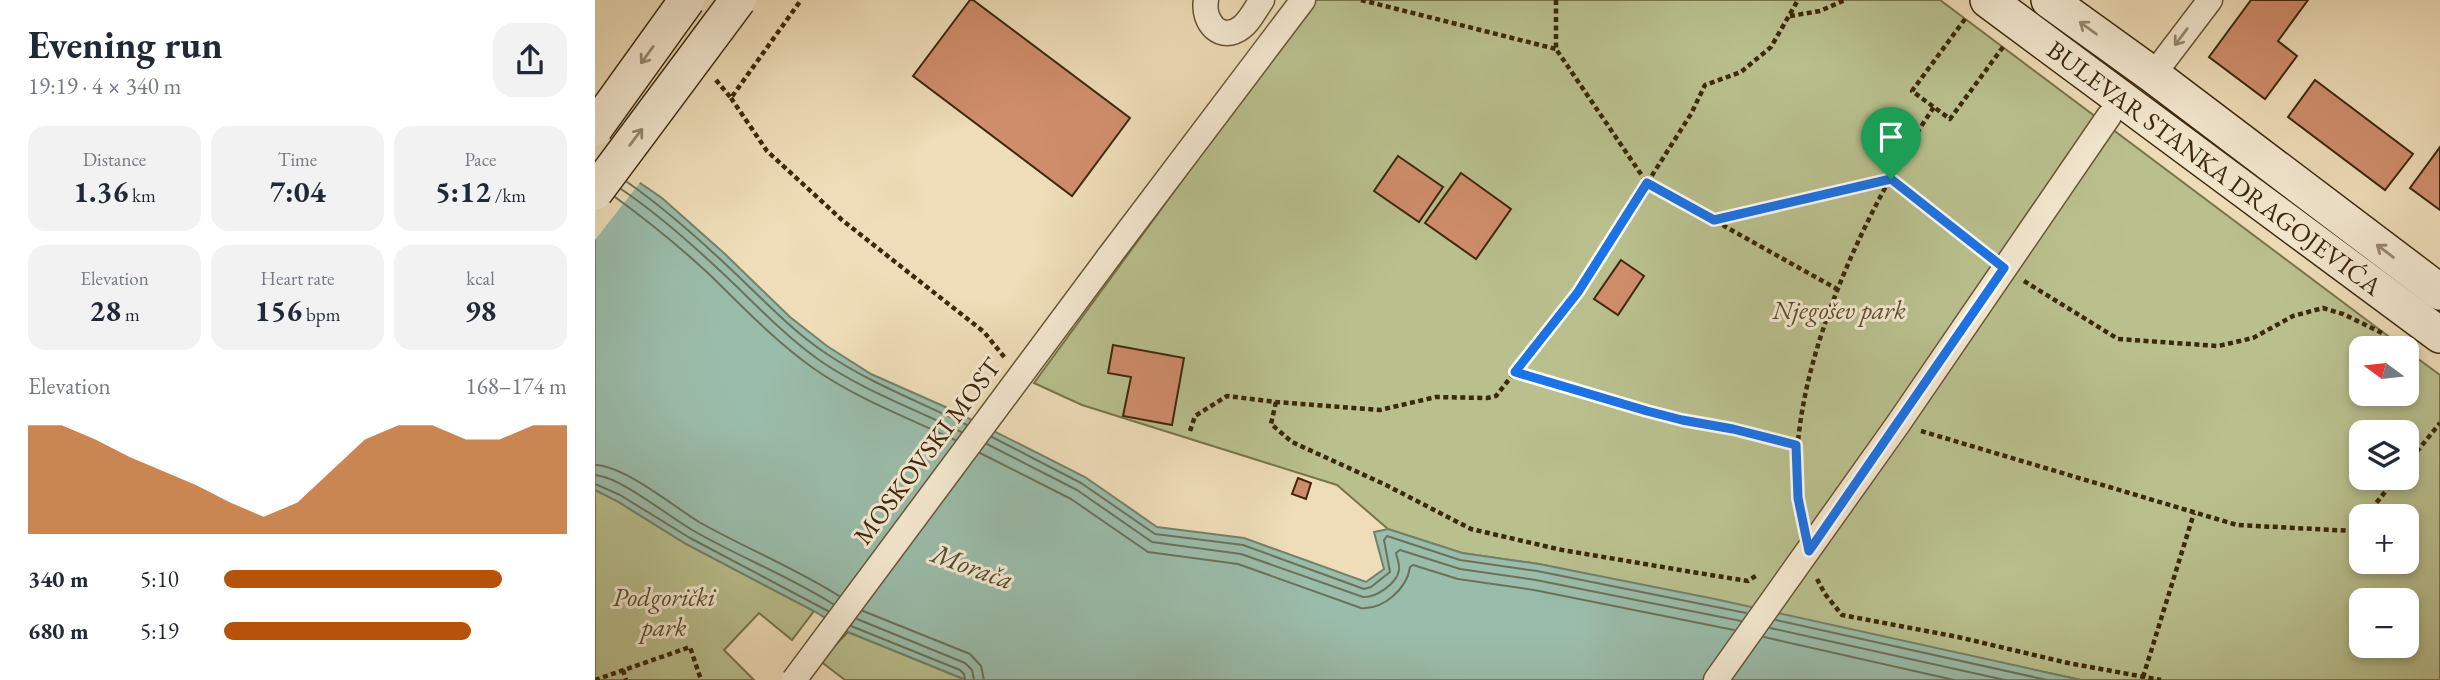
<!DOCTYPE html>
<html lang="en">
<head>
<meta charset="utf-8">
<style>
  body { margin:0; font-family:"EB Garamond",serif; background:#f2f2f3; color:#1f2937; height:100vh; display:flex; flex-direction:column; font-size:26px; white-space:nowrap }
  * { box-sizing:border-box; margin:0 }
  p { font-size:23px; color:#747a83 }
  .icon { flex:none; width:38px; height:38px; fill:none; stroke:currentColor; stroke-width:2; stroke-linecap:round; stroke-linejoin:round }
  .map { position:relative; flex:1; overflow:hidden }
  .side { display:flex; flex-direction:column; background:#fff; width:595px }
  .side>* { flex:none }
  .needle { width:46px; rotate:285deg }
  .tools { position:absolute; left:1754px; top:336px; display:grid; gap:14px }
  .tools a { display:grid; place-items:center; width:70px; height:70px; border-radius:14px; background:#fff; box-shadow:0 4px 10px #0003; font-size:35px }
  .pin { position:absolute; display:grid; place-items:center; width:60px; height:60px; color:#fff; margin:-72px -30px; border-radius:50% 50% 50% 0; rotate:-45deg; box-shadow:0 0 7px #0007 }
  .pin .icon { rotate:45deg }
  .round { display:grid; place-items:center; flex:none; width:74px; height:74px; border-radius:21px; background:#f2f2f3 }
  .overview { display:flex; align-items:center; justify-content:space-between; height:119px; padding:0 28px }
  h1 { font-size:38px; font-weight:700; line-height:52px }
  .metrics { display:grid; grid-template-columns:repeat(3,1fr); gap:10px; height:119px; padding:7px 28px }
  .metrics div { display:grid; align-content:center; border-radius:18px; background:#f2f2f3; text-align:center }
  .metrics b { font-size:30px; font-weight:700 }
  .metrics small { font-size:19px; font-weight:400 }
  .metrics p { font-size:19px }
  .chart { height:196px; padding:14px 28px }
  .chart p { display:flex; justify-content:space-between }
  .chart svg { width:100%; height:126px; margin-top:7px; fill:#b45309; opacity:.7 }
  ul { padding:0 28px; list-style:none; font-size:23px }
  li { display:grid; grid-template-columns:112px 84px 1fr; align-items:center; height:52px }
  li i { height:18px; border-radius:9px; background:#b45309 }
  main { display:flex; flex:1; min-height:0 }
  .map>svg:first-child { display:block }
  .green { fill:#b9c08e; stroke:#7a744c; stroke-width:2; fill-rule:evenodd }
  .water { fill:#9abcaa; stroke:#74816a; stroke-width:2 }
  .pier { fill:#eeddb8 }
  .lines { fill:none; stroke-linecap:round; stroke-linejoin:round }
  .shore { stroke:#6b725a; stroke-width:2 }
  .building { fill:#d08d6c; stroke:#3c280b; stroke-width:2 }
  .street-casing { stroke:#685536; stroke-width:27 }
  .secondary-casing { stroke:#3c280b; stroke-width:38 }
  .path { stroke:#3c280b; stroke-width:4.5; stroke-dasharray:5 3.5; stroke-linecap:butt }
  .street { stroke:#f4e9d1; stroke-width:24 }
  .secondary { stroke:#f4e9d1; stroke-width:35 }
  .street-bridge-casing { stroke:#685536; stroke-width:27; stroke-linecap:butt }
  .secondary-bridge-casing { stroke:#3c280b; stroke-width:38; stroke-linecap:butt }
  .street-bridge { stroke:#f4e9d1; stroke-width:24 }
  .secondary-bridge { stroke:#f4e9d1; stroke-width:35 }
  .oneway { stroke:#98886e }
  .route-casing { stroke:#fff; stroke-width:14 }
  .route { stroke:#1a73e8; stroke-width:9 }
  .labels { text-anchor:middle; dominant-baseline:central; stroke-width:6; stroke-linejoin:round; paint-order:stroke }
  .street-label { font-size:26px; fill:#3c280b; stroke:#f4e9d1 }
  .park-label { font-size:26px; font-style:italic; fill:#5b4e2c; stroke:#f4e9d1 }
  .water-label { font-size:28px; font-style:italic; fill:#544d33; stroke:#f4e9d1 }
</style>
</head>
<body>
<main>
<section class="side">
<div class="overview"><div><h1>Evening run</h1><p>19:19 · 4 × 340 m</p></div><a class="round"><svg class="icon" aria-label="share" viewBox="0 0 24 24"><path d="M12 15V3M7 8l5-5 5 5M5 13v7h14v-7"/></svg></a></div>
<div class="metrics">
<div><p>Distance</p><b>1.36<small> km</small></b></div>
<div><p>Time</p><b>7:04</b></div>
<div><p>Pace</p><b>5:12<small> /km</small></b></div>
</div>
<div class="metrics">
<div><p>Elevation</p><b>28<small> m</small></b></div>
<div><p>Heart rate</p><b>156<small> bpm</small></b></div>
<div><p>kcal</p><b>98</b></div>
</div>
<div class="chart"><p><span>Elevation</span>168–174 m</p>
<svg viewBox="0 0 160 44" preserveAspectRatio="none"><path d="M0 44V6L10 6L20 11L30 17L40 22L50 27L60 33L70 38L80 33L90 22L100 11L110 6L120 6L130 11L140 11L150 6L160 6V44z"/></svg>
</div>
<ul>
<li><b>340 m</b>5:10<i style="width:81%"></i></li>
<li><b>680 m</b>5:19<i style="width:72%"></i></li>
</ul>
</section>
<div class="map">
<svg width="1845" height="680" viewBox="0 0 1845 680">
  <rect width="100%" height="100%" fill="#eeddb8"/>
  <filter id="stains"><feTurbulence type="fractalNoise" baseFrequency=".00286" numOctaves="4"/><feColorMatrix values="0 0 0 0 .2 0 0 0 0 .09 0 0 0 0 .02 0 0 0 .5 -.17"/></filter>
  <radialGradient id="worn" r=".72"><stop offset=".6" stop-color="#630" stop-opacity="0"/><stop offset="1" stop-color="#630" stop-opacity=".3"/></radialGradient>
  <g class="green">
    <path d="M719 0H1345L1809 348H1766V394H1811V350L1845 375V680H1486L944 564 867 553 793 529 742 485 487 405 439 383ZM1766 432H1811V478H1766ZM1766 516H1811V562H1766ZM1766 600H1811V646H1766Z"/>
    <polygon points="0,490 22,501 91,544 219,611 197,640 164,613 129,650 159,680 0,680"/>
    <polygon points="253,632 371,680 250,680 225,661"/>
  </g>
  <polygon class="water" points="0,152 67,198 130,254 195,317 232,346 276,374 355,409 490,477 562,527 649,538 771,582 789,569 779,532 793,529 867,553 944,564 1120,599 1486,680 371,680 253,632 219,611 91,544 22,501 0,490"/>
  <polygon class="pier" points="0,148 47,180 0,240"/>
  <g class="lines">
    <g class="shore">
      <path d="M32 182C65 205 96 232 126 260 160 291 191 326 229 352 274 383 323 401 372 425"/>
      <path d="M26 189C60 212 91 239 121 267 155 298 186 333 224 360 269 391 318 408 366 432"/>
      <path d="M20 197C53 221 85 247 115 275 148 307 180 341 218 368 262 399 311 417 360 440"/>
      <polyline points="397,437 486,483 560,534 648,545 769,589 776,587 795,572 789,540 792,536 865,560 942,571 1151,613"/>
      <path d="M392 444 482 490 557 542 646 554 768 597C780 598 802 584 804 570 805 565 802 558 801 553L805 550 865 569 941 580 1146 621"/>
      <path d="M385 453 476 499 553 552 643 564 766 608C788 610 812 589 815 567L818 565 863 579 939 590 1139 630"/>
      <path d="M0 465C30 466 78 506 104 522 150 548 200 568 244 596"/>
      <path d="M0 475C26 477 74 517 99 531 144 557 194 576 238 604"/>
      <polyline points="0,484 25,495 95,538 233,611"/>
      <polyline points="268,611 375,654 386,666 389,680"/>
      <polyline points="262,619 370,663 377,670 379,680"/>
      <polyline points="1181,620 1452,680"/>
      <polyline points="256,626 365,670 369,674 370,680"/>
      <polyline points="1175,628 1410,680"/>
      <polyline points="1169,637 1359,680"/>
    </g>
  </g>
  <g class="building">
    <polygon points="375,0 378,0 535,118 477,196 318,76"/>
    <polygon points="1656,0 1713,0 1683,41 1702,56 1670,99 1614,57"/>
    <polygon points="1720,80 1818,154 1790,190 1693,117"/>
    <polygon points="1845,147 1845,210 1815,188"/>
    <polygon points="803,156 848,187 824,222 779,191"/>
    <polygon points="866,173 916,209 881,259 830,223"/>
    <polygon points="1026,260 1049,276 1023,315 999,299"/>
    <polygon points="518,345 589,358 577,425 528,416 536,377 513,373"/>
    <polygon points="703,478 716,483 711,499 697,494"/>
  </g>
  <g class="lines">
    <g class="street-casing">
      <g id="street">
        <path d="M611 0C607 22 626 44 647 27 655 21 661 8 667 0"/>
        <polyline points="1558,75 1615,0"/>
        <polyline points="513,258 708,0"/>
        <polyline points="1121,680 1303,424 1514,116"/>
      </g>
    </g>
    <g class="secondary-casing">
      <g id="secondary">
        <path id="s1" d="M1393 0 1845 335"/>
        <polyline points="1454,0 1558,75 1845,292"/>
      </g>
    </g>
    <g class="path">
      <polyline points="766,0 961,49"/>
      <polyline points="961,0 961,49 1052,183 1242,289"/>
      <polyline points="1195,16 1225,11 1250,0"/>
      <polyline points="1370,19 1317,91 1355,119 1408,47"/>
      <polyline points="121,80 136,98 206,0"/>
      <polyline points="136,98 172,151 247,220 389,332 410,358"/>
      <polyline points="1119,220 1296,179 1391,253"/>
      <polyline points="1429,281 1523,339 1623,346 1658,338 1698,316 1728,308 1748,314 1787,333"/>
      <polyline points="920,372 1052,411 1088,420 1138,429 1201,445"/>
      <polyline points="681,402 676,424 697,442 791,485 876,529 967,550 1097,572 1153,581 1162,575"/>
      <polyline points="595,431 600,416 632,396 681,402 785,410 841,397 892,398 901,396 983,292 1096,114 1110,85 1146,72 1176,47 1203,0"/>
      <polyline points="1326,431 1642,525 1759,531 1766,523"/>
      <polyline points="1811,465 1845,423"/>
      <path d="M1206 516C1181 393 1270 208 1339 107"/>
      <polyline points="1771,516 1801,478"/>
      <polyline points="1222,579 1230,594 1247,615 1363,637 1473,663 1566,680"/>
      <polyline points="28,670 31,680"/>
      <polyline points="1548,677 1599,513"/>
      <polyline points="0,680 95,647 106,680"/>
    </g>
    <use href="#street" class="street"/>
    <use href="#secondary" class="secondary"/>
    <g class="street-bridge-casing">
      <polyline id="street-bridge" points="199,680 513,258"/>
    </g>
    <g class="secondary-bridge-casing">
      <g id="secondary-bridge">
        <polyline points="0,128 92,0"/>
        <polyline points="0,192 143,0"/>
      </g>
    </g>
    <use href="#street-bridge" class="street-bridge"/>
    <use href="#secondary-bridge" class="secondary-bridge"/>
  </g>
  <defs><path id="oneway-shaft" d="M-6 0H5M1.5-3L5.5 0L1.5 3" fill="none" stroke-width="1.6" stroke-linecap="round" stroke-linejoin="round" transform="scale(1.75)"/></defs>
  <g class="oneway">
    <use href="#oneway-shaft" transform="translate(1493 28) rotate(-144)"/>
    <use href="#oneway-shaft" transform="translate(1586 37) rotate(127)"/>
    <use href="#oneway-shaft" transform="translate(52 55) rotate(126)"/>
    <use href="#oneway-shaft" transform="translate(41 137) rotate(-53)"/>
    <use href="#oneway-shaft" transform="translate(1790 251) rotate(-143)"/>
  </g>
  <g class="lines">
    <g class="route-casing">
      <polygon id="route" points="1296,179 1409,268 1214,551 1203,498 1201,445 1138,429 1087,420 1052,411 920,372 983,292 1052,183 1119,220"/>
    </g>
    <use href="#route" class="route"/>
  </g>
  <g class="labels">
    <g class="street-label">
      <text stroke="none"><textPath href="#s1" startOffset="282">BULEVAR STANKA DRAGOJEVIĆA</textPath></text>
      <text transform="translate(332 451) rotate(-53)">MOSKOVSKI MOST</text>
    </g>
    <g class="park-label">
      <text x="1244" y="310">Njegošev park</text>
      <text x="69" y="597">Podgorički<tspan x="69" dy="30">park</tspan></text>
    </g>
    <g class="water-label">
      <text transform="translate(378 566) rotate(20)">Morača</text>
    </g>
  </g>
  <rect width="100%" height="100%" filter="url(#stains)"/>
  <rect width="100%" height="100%" fill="url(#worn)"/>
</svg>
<div class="tools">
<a><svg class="needle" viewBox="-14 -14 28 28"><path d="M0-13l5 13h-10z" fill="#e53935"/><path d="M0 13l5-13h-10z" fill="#747a83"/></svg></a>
<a><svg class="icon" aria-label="layers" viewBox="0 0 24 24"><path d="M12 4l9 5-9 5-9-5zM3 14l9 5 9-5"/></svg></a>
<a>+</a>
<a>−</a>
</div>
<div class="pin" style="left:1296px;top:179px;background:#1e9e55"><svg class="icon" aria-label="arrive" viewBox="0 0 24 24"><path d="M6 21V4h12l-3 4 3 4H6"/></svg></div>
</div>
</main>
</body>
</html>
